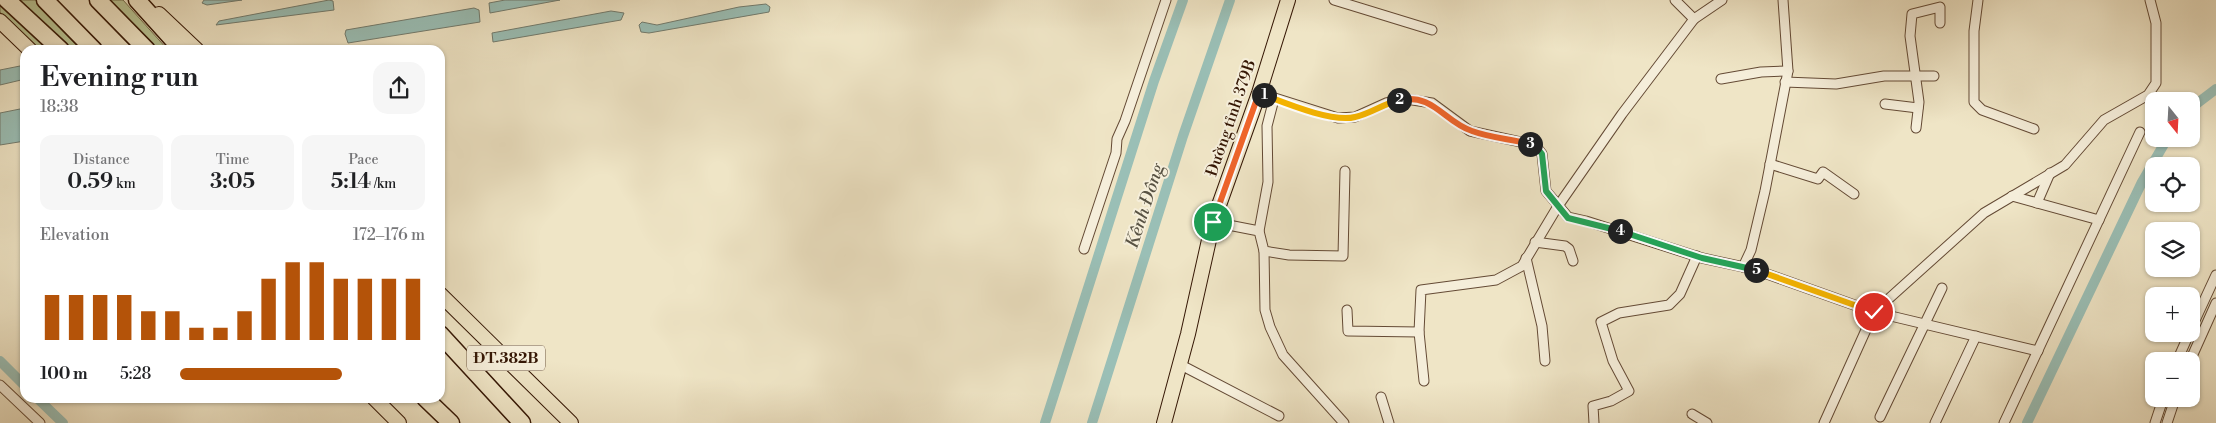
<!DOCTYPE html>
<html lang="en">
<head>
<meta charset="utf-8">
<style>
  body { margin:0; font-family:"Libre Bodoni",serif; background:#f6f6f6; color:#202124; height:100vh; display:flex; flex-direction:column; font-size:19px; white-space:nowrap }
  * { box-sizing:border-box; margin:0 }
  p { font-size:16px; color:#757577 }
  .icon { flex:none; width:28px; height:28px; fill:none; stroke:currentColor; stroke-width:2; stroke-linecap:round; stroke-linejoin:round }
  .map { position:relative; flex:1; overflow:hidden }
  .drawer { position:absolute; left:20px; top:45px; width:425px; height:358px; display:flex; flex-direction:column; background:#fff; border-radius:15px; box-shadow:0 1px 4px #0004 }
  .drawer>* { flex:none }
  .needle { width:32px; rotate:162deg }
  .buttons { position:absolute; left:2145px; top:92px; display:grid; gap:10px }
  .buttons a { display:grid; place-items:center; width:55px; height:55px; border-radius:10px; background:#fff; box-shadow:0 1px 4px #0004; font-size:25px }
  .pin { position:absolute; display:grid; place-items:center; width:42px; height:42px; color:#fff; margin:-21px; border:2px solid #fff; border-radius:50%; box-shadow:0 1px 5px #0007 }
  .km { position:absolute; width:25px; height:25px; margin:-12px; border-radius:50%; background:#222; color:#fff; font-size:14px; line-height:25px; text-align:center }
  .round { display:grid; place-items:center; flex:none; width:52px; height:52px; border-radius:15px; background:#f6f6f6 }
  .overview { display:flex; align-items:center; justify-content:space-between; height:85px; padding:0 20px }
  h1 { font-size:28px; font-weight:600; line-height:38px }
  .metrics { display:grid; grid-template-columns:repeat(3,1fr); gap:8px; height:85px; padding:5px 20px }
  .metrics div { display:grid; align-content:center; border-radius:12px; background:#f6f6f6; text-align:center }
  .metrics b { font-size:21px; font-weight:600 }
  .metrics small { font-size:14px; font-weight:400 }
  .metrics p { font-size:14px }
  .chart { height:140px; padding:10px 20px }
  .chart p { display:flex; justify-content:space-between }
  .chart svg { width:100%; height:90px; margin-top:5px; stroke:#b45309; stroke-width:6 }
  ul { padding:0 20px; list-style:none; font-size:16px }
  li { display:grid; grid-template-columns:80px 60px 1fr; align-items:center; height:38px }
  li i { height:12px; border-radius:6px; background:#b45309 }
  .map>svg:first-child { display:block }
  .green { fill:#b9c595; stroke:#776e4d }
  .water { fill:#9abfb6; stroke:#727c6f }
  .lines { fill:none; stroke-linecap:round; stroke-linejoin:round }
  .canal { stroke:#9abfb6; stroke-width:10 }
  .street-casing { stroke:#644a35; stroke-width:11 }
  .primary-casing { stroke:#351705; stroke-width:16 }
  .highway-casing { stroke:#351705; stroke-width:19 }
  .street { stroke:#f5eeda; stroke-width:9 }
  .primary { stroke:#efe5c6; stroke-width:14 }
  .highway { stroke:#efe5c6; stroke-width:16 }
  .split-1-casing { stroke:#fff; stroke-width:10 }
  .split-2-casing { stroke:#fff; stroke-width:10 }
  .split-3-casing { stroke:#fff; stroke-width:10 }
  .split-4-casing { stroke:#fff; stroke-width:10 }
  .split-5-casing { stroke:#fff; stroke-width:10 }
  .split-6-casing { stroke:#fff; stroke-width:10 }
  .split-1 { stroke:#f0652b; stroke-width:6 }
  .split-2 { stroke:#f5b400; stroke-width:6 }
  .split-3 { stroke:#f0652b; stroke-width:6 }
  .split-4 { stroke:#22a559; stroke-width:6 }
  .split-5 { stroke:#22a559; stroke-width:6 }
  .split-6 { stroke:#f5b400; stroke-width:6 }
  .labels { text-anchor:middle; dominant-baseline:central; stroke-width:4; stroke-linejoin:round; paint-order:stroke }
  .shield { fill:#f5eeda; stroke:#6f5845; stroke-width:1 }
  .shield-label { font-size:15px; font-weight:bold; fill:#351705 }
  .street-label { font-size:16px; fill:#351705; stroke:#f5eeda }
  .water-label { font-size:18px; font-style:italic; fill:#585243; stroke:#f5eeda }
</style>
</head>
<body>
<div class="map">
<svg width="2216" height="423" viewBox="0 0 2216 423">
  <rect width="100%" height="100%" fill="#efe5c6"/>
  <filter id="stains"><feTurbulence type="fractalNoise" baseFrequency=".004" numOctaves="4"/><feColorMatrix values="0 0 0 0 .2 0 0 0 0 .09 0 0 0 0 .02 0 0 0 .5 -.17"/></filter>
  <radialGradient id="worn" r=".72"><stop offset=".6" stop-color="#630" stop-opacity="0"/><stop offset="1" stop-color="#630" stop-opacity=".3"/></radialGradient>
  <g class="green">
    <polygon points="18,0 38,0 88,50 71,50"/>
    <polygon points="100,0 123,0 168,50 150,50"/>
    <polygon points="0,2 52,50 39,50 0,12"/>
  </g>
  <g class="water">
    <polygon points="204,0 242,0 207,5 202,3"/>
    <polygon points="329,0 333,1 334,10 216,25 219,21"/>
    <polygon points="505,0 560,0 490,13 489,3"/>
    <polygon points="766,4 770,7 769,12 649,33 641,32 639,25 642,22 657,25 739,7"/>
    <polygon points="474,8 479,10 480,22 348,43 345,34 346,30"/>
    <polygon points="611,11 624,13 621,20 493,42 492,33"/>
    <polygon points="25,65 21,80 0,85 0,70"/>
    <polygon points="25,108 25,141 0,145 0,113"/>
  </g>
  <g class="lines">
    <g class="canal">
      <polyline points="2191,108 2216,89"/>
      <polyline points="0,361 25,386"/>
      <polyline points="37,398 63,423"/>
      <polyline points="1045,423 1154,81 1183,0"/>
      <polyline points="1092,423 1183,136 1230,0"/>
      <polyline points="2027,423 2142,182 2167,139"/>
    </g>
    <g class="street-casing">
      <g id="street">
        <polyline points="1334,0 1432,30"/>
        <polyline points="1675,0 1694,19"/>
        <polyline points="1978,0 1974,31 1974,102 1982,110 2034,129"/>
        <polyline points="1721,79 1761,72 1788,71"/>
        <polyline points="1785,82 1836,84 1884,76 1934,76"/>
        <polyline points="1259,93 1338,118 1355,117 1386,103 1406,99 1432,103 1470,131 1535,145 1542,154 1546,191 1568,217 1586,221 1702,258 1753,269 1874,312 2038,351"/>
        <polyline points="1885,104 1918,108"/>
        <polyline points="1916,128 1919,102 1910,36 1912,14 1940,7 1940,23"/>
        <polyline points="1770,164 1818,179 1823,172 1854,194"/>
        <polyline points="2012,196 2099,220"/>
        <polyline points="2037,203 2050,173"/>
        <polyline points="1213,222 1259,231 1264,251 1289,255 1343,256 1345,171"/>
        <polyline points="1259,231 1268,182 1267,126 1274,99"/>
        <polyline points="1535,242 1565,246 1569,249 1573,261"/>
        <polyline points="1084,249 1116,153 1117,139 1125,121 1166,0"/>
        <polyline points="1264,251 1265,310 1270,327 1283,355 1344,423"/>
        <polyline points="1526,258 1542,326 1545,361"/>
        <polyline points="1743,267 1751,250 1765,191 1788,71 1783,0"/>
        <polyline points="1347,310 1348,331 1419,332 1421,290 1496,280 1522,266 1558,206 1622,114 1694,19 1722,0"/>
        <polyline points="2191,329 2216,275"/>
        <polyline points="1419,332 1424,381"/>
        <polyline points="2177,361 2189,334"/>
        <polyline points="2190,361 2216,303"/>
        <polyline points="1179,364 1279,416"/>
        <polyline points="0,385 40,423"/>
        <polyline points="1381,397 1389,423"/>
        <polyline points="1692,414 1707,423"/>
        <polyline points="1880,417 1942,288"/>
        <polyline points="1594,423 1593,406 1611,401 1629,391 1613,361 1601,322 1619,313 1669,305 1680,294 1697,256"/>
        <polyline points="1824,423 1874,312 1984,213 2065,165 2104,120 2148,95 2156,83 2156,23 2150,0"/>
        <polyline points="1935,423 1976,336"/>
        <polyline points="2004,423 2140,132"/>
        <polyline points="2155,423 2163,399"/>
        <polyline points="2167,423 2175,399"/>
      </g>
    </g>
    <g class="primary-casing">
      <g id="primary">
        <polyline points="159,14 197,50"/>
        <polyline points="0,21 30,50"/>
        <polyline points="440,294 571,423"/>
        <polyline points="374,398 399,423"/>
        <polyline points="1164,423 1188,334 1213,222 1259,93 1288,0"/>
      </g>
    </g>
    <g class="highway-casing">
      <g id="highway">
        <polyline points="7,0 61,50"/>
        <polyline points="45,0 94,50"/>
        <polyline points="98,0 147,50"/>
        <polyline points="137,0 182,50"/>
        <polyline points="440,334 522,423"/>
        <polyline points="425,398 451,423"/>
      </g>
    </g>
    <use href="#street" class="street"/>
    <use href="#primary" class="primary"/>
    <use href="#highway" class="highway"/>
  </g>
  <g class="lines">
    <g class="split-1-casing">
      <polyline id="split-1" points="1213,222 1259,93 1264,95"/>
    </g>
    <g class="split-2-casing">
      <path id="split-2" d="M1264 95C1285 103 1333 123 1355 117 1370 114 1383 104 1399 100"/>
    </g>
    <g class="split-3-casing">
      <path id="split-3" d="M1399 100C1434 93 1444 122 1472 131 1491 138 1511 139 1530 144"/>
    </g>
    <g class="split-4-casing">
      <polyline id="split-4" points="1530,144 1535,145 1542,154 1546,191 1568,218 1620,231"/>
    </g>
    <g class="split-5-casing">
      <polyline id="split-5" points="1620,231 1702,258 1756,270"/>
    </g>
    <g class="split-6-casing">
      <polyline id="split-6" points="1756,270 1874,312"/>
    </g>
    <use href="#split-1" class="split-1"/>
    <use href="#split-2" class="split-2"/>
    <use href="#split-3" class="split-3"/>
    <use href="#split-4" class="split-4"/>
    <use href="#split-5" class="split-5"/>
    <use href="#split-6" class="split-6"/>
  </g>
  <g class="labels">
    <rect class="shield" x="467" y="345.5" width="78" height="25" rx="4"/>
    <g class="shield-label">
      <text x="506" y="358">ĐT.382B</text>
    </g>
    <g class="street-label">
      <text transform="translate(1231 118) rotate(-71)">Đường tỉnh 379B</text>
    </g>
    <g class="water-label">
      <text transform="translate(1145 206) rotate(-72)">Kênh Đông</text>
    </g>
  </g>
  <rect width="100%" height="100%" filter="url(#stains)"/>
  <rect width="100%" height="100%" fill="url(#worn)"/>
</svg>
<div class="buttons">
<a><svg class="needle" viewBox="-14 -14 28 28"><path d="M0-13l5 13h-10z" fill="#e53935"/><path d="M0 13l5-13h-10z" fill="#757577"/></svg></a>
<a><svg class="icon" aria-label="locate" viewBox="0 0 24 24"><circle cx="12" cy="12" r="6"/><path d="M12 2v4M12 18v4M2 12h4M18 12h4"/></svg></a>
<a><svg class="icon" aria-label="layers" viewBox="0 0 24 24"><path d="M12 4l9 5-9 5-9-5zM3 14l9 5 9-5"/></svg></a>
<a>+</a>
<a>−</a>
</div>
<div class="pin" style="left:1213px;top:222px;background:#1e9e55"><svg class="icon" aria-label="arrive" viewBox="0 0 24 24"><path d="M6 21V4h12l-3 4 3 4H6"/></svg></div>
<div class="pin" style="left:1874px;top:312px;background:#d93025"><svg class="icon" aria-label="check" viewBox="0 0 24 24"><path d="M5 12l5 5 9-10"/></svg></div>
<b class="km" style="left:1264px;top:95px">1</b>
<b class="km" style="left:1399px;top:100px">2</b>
<b class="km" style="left:1530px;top:144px">3</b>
<b class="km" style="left:1620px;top:231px">4</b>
<b class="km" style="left:1756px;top:270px">5</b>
<section class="drawer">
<div class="overview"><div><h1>Evening run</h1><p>18:38</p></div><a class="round"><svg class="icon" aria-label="share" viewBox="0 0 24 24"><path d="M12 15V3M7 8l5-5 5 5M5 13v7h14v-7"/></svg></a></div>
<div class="metrics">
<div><p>Distance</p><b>0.59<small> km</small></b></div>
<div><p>Time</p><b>3:05</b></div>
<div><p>Pace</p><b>5:14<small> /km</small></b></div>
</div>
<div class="chart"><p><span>Elevation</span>172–176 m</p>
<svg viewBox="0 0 160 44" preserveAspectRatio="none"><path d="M5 44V22M15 44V22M25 44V22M35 44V22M45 44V30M55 44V30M65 44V38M75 44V38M85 44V30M95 44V14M105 44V6M115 44V6M125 44V14M135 44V14M145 44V14M155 44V14"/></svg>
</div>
<ul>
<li><b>100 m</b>5:28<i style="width:66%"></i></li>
</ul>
</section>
</div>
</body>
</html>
